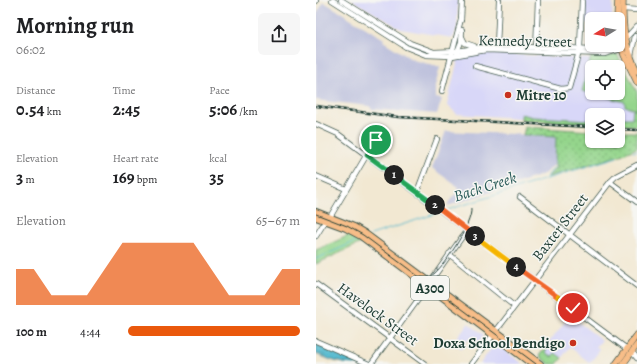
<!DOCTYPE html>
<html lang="en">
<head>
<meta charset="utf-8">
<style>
  body { margin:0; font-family:Alegreya,serif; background:#f6f6f6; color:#202124; height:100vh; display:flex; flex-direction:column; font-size:15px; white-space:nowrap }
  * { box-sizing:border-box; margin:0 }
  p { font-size:13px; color:#757577 }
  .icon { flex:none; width:22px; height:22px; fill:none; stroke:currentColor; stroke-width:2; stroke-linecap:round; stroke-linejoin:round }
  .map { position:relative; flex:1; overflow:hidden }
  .side { display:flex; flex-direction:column; background:#fff; width:316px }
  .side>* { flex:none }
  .needle { width:26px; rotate:259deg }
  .tools { position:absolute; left:269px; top:12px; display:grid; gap:8px }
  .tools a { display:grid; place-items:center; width:40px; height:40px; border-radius:6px; background:#fff; box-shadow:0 1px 3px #0004; font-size:20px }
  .pin { position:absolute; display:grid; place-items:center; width:34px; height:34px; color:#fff; margin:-17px; border:2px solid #fff; border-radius:50%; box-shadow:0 1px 4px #0007 }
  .km { position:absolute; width:20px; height:20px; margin:-10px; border-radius:50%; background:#222; color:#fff; font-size:11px; line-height:20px; text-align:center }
  .round { display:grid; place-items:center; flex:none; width:42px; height:42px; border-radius:6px; background:#f6f6f6 }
  .head { display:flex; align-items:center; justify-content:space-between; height:68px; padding:0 16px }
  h1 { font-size:22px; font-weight:700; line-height:30px }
  .figures { display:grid; grid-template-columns:repeat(3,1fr); gap:6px; height:68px; padding:4px 16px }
  .figures div { display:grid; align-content:center }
  .figures b { font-size:17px; font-weight:700 }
  .figures small { font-size:11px; font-weight:400 }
  .figures p { font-size:11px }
  .chart { height:112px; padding:8px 16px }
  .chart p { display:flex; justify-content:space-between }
  .chart svg { width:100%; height:72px; margin-top:4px; fill:#ea580c; opacity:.7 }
  ul { padding:0 16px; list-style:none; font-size:13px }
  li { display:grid; grid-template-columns:64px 48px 1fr; align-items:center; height:30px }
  li i { height:10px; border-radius:5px; background:#ea580c }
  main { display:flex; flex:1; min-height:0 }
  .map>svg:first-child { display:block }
  .built { fill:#d8d7f8 }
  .industrial { fill:#bfc2dd }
  .grass { fill:url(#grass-dots); stroke:#5a8960 }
  .green { fill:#94d58c; stroke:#5a8960; fill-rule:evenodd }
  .water { fill:url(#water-ripples); stroke:#387a81 }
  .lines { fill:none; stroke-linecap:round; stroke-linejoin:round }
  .stream { stroke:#50b8ce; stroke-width:1 }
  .minor-casing { stroke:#3f574c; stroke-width:6 }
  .major-casing { stroke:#3f574c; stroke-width:7 }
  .highway-casing { stroke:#3f574c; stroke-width:8 }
  .minor { stroke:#fff; stroke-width:4.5 }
  .major { stroke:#f7bd88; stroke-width:5.5 }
  .highway { stroke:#f7bd88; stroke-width:6 }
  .tram { stroke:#1f3d34; stroke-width:1 }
  .rail-casing { stroke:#1f3d34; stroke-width:2.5 }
  .rail { stroke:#f6f6f2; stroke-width:1; stroke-dasharray:3; stroke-linecap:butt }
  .split-1-casing { stroke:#fff; stroke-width:8 }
  .split-2-casing { stroke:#fff; stroke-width:8 }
  .split-3-casing { stroke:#fff; stroke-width:8 }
  .split-4-casing { stroke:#fff; stroke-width:8 }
  .split-5-casing { stroke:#fff; stroke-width:8 }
  .split-6-casing { stroke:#fff; stroke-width:8 }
  .split-1 { stroke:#22a559; stroke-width:5 }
  .split-2 { stroke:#22a559; stroke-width:5 }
  .split-3 { stroke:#f0652b; stroke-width:5 }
  .split-4 { stroke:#f5b400; stroke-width:5 }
  .split-5 { stroke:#f0652b; stroke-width:5 }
  .split-6 { stroke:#f5b400; stroke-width:5 }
  .poi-dot { fill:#c8321e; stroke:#f6f6f2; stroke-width:1.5 }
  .labels { text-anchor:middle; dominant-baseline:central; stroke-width:3; stroke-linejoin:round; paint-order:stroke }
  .shield { fill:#f6f6f2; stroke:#60746d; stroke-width:1 }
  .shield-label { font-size:14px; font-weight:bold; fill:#1f3d34 }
  .street-label { font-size:15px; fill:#1f3d34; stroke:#f6f6f2 }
  .poi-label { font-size:15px; font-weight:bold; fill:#1f3d34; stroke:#f6f6f2; text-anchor:start }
  .water-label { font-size:16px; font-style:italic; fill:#2b5c5a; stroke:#f6f6f2 }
</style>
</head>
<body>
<main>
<section class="side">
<div class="head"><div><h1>Morning run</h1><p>06:02</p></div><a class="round"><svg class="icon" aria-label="share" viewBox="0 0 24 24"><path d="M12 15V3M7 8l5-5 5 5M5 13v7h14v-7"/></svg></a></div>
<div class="figures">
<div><p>Distance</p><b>0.54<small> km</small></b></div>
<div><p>Time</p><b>2:45</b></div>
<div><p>Pace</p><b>5:06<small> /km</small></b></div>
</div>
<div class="figures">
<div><p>Elevation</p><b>3<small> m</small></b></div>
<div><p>Heart rate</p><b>169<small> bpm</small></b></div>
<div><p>kcal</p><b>35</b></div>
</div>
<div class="chart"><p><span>Elevation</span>65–67 m</p>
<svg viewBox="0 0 160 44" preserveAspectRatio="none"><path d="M0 44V22L10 22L20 38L30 38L40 38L50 22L60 6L70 6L80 6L90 6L100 6L110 22L120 38L130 38L140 38L150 22L160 22V44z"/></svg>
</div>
<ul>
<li><b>100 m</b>4:44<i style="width:100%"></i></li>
</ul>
</section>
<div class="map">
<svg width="321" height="364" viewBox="0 0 321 364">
  <defs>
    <pattern id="grass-dots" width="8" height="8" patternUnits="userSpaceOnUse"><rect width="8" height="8" fill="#94d58c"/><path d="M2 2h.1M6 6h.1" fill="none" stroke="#78ae73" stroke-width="1.8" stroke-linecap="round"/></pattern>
    <pattern id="water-ripples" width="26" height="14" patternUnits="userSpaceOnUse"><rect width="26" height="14" fill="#50b8ce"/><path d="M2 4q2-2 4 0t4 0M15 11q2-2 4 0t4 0" fill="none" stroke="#4297a8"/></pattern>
  </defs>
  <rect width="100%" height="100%" fill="#f6f6f2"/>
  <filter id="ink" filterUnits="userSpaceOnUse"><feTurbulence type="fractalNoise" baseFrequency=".025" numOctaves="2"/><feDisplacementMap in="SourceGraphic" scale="8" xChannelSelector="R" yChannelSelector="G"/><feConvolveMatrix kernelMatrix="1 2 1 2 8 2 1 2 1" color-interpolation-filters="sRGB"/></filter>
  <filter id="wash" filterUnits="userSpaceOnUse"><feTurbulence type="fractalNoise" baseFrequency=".012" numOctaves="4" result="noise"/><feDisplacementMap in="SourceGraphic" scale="16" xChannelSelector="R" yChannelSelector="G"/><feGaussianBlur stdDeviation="0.9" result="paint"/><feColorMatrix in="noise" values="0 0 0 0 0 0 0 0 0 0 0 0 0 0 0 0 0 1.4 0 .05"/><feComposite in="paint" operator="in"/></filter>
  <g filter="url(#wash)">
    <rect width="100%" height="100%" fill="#f2e8d2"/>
    <g class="built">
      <polygon points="36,0 142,0 141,28 137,38 85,29"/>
      <polygon points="267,0 297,0 296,19 276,19 276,23 267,23"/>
      <polygon points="172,53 275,59 266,91 310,102 309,106 317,109 316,118 302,118 302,115 276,115 276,120 217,117 205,114 204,118 141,114 131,105 142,59 149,56"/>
      <polygon points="254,316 286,340 280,347 284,350 274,363 254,347 241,364 233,364 222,356"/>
      <polygon points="152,323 168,335 160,345 152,339 145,349 137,343"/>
      <polygon points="179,343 207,364 164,364"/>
    </g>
    <g class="industrial">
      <polygon points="8,2 68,39 67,41 97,60 124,67 119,87 119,98 126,99 121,114 56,109 53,106 0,100 0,15"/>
      <polygon points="130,131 240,136 239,164 229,173 223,176 132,206 132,203 142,191 142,187 116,168"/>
    </g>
    <g class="grass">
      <polygon points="317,109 321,110 321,126 302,125 302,118 316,118"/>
      <polygon points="205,114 217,117 276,120 276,124 205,120"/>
      <polygon points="209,127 276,131 276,141 302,141 302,132 321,132 321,148 305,155 232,177 242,166 239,164 240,137 207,135"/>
    </g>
    <g class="green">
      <path d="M301 54 321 92V110L309 106V102L266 91 275 57H287ZM276 67H302V93H276Z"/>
      <polygon points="34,235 45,243 0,264 0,250"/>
      <polygon points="231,345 232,347 229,352 236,357 239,353 246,358 241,364 233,364 223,356"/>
    </g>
    <path class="water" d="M0 344 46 364C24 364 20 362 0 354Z"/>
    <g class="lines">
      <g class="stream">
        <polyline points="317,152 321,151"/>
        <polyline points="230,178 240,165"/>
        <polyline points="128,211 301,157"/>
        <polyline points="55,235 125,212"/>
        <polyline points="0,259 45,239"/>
      </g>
    </g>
  </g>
  <g filter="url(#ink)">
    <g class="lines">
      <g class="minor-casing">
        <g id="minor">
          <polyline points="16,0 90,47 110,55 136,56 170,50 288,54 305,49"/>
          <polyline points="25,0 94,43 118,52 142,51 171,46 280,49 300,45"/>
          <polyline points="0,1 0,0"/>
          <polyline points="307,9 321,10"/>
          <polyline points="145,20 146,0"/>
          <polyline points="146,37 149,43 158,46"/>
          <polyline points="309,39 321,26"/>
          <polyline points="181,46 183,0"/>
          <polyline points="220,50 222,0"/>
          <polyline points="141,52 145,42 146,30"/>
          <polyline points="315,56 319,36"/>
          <polyline points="159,66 245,89 253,88 264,48 266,0"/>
          <polyline points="126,91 145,19"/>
          <polyline points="0,124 22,134 311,349"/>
          <polyline points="0,176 30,189"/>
          <polyline points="294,182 321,202"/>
          <polyline points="101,192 121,139"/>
          <polyline points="204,197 321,286"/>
          <polyline points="14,217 63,134"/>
          <polyline points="0,236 10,220"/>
          <polyline points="133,254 198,306"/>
          <polyline points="114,282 151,230"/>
          <polyline points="0,284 109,364"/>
          <polyline points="180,331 294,182 300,176 321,165"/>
          <polyline points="0,341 53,364"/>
          <polyline points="316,352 321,358"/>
          <polyline points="55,364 112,286"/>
          <polyline points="155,364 177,335"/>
        </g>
      </g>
      <g class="major-casing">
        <g id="major">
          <path d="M307 0C306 26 309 47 321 71"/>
          <polyline points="301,19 302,0"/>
          <polyline points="302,35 308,55 321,82"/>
          <polyline points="300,364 321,335"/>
          <polyline points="307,364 321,345"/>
        </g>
      </g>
      <g class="highway-casing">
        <g id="highway">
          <polyline points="0,212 38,227 48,233 224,364"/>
          <polyline points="0,217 30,228 45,236 216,364"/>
        </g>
      </g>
      <use href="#minor" class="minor"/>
      <use href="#major" class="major"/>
      <use href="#highway" class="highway"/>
      <g class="tram">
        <polyline points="0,214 31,226 47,235 220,364"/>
        <path d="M104 277 112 278C125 273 157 223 155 209"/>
      </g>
      <g class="rail-casing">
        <g id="rail">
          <polyline points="0,106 82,117 276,127"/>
          <polyline points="302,129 321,130"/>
        </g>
      </g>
      <use href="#rail" class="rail"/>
    </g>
  </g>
  <g class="lines" filter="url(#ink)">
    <g class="split-1-casing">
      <polyline id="split-1" points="60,140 51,155 78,175"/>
    </g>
    <g class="split-2-casing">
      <polyline id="split-2" points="78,175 119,205"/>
    </g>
    <g class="split-3-casing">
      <polyline id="split-3" points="119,205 159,236"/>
    </g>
    <g class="split-4-casing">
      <polyline id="split-4" points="159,236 200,267"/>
    </g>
    <g class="split-5-casing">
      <polyline id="split-5" points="200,267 242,297"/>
    </g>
    <g class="split-6-casing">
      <polyline id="split-6" points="242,297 257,308"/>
    </g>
    <use href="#split-1" class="split-1"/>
    <use href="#split-2" class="split-2"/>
    <use href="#split-3" class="split-3"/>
    <use href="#split-4" class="split-4"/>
    <use href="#split-5" class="split-5"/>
    <use href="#split-6" class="split-6"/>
  </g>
  <g class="poi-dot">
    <circle cx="192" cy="95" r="4"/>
    <circle cx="257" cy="343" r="4"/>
  </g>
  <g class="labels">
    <rect class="shield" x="95" y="276" width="38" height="24" rx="3"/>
    <g class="shield-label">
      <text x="114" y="288">A300</text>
    </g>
    <g class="street-label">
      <text transform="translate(209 41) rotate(1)">Kennedy Street</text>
      <text transform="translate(244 227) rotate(-52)">Baxter Street</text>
      <text transform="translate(62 314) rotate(36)">Havelock Street</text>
    </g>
    <g class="poi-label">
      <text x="200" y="95">Mitre 10</text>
      <text x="249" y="343" text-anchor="end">Doxa School Bendigo</text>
    </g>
    <g class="water-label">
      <text transform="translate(169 187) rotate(-18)">Back Creek</text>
    </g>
  </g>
</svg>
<div class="tools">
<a><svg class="needle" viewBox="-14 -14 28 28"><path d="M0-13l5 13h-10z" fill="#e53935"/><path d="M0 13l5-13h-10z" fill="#757577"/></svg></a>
<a><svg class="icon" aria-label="locate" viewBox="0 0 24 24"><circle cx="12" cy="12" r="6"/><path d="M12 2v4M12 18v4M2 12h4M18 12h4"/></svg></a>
<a><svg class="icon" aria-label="layers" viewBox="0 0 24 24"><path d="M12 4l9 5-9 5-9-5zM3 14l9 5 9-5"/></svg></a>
</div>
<div class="pin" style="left:60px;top:140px;background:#1e9e55"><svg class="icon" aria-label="arrive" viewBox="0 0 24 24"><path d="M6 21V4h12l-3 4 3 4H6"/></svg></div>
<div class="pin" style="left:257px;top:308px;background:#d93025"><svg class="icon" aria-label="check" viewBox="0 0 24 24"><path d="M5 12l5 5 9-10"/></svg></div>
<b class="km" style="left:78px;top:175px">1</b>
<b class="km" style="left:119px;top:205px">2</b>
<b class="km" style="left:159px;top:236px">3</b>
<b class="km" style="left:200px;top:267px">4</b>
</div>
</main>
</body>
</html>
